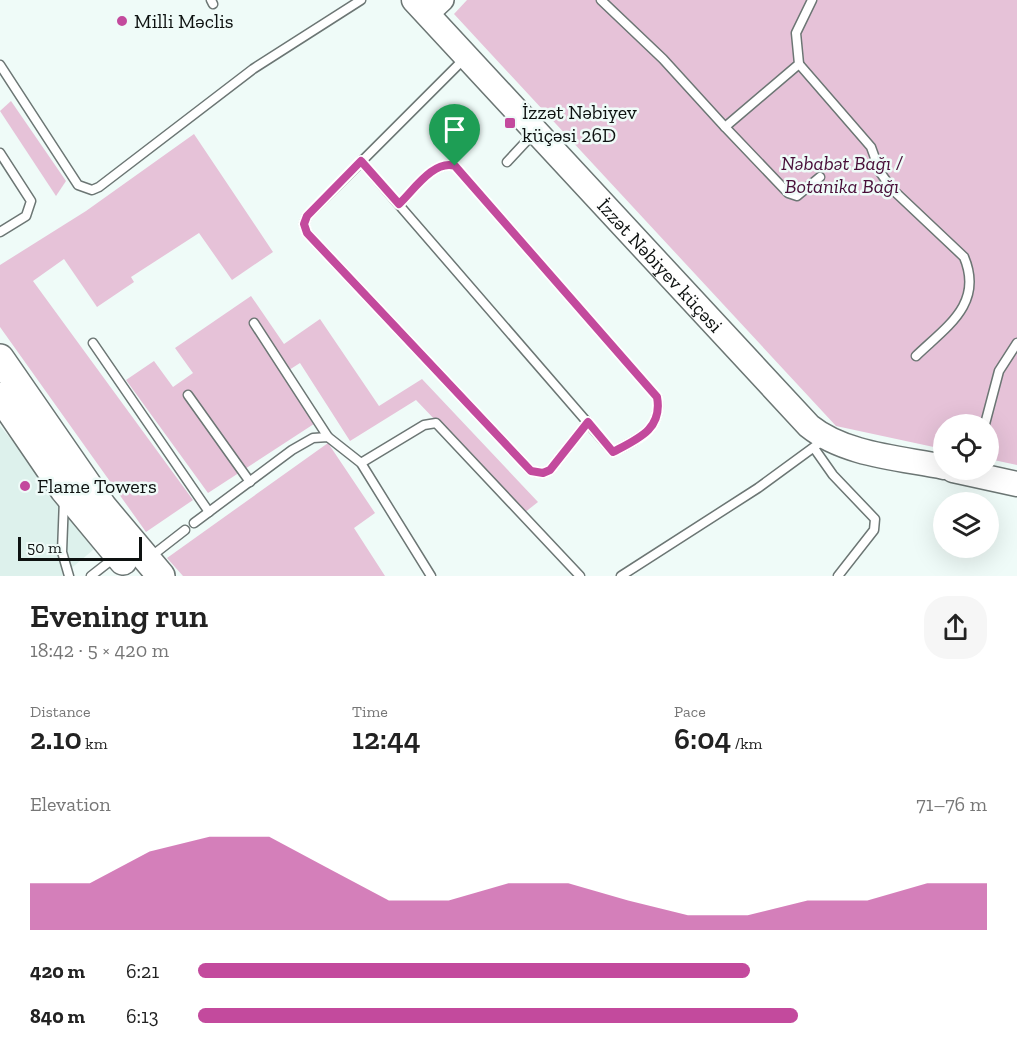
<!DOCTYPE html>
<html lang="en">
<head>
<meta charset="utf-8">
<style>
  body { margin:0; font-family:"Zilla Slab",serif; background:#f6f6f6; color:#222; height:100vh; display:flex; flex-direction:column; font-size:22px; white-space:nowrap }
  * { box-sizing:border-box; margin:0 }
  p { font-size:20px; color:#767676 }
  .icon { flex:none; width:33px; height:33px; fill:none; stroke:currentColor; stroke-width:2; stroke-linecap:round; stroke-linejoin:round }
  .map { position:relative; height:576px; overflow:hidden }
  .details { display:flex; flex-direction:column; background:#fff; flex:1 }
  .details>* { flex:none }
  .controls { position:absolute; left:933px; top:414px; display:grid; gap:12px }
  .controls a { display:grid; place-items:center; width:66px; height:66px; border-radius:50%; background:#fff; box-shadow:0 6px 24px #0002; font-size:30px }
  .scale { position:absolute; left:18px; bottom:15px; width:124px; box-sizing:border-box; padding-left:6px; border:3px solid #0e1211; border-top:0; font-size:16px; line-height:21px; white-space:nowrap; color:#0e1211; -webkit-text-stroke:4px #effbf8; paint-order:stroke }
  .pin { position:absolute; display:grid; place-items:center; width:51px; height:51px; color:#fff; margin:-62px -26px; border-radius:50% 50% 50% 0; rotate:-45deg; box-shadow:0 0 6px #0007 }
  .pin .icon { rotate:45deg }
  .round { display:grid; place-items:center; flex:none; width:63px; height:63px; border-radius:24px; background:#f6f6f6 }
  .summary { display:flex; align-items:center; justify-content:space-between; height:102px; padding:0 30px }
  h1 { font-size:33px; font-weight:600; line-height:45px }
  .figures { display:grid; grid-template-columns:repeat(3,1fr); gap:9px; height:102px; padding:6px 30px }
  .figures div { display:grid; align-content:center }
  .figures b { font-size:30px; font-weight:600 }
  .figures small { font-size:16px; font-weight:400 }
  .figures p { font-size:16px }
  .chart { height:168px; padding:12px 30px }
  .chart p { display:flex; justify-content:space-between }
  .chart svg { width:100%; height:108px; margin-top:6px; fill:#c34a9d; opacity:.7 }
  ul { padding:0 30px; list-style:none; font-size:20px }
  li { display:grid; grid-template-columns:96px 72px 1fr; align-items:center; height:45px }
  li i { height:15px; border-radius:8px; background:#c34a9d }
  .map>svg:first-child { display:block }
  .built { fill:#ddf1ec }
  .green { fill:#e6c2d8 }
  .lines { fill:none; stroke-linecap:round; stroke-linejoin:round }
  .service-casing { stroke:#6c7674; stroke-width:11 }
  .tertiary-casing { stroke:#6c7674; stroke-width:24 }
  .secondary-casing { stroke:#6c7674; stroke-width:27 }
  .primary-casing { stroke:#6c7674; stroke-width:30 }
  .service { stroke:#fff; stroke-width:8 }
  .tertiary { stroke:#fff; stroke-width:21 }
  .secondary { stroke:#fff; stroke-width:24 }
  .primary { stroke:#fff; stroke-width:27 }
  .route-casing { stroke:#fff; stroke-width:12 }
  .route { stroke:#c34a9d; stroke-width:8 }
  .poi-dot { fill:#c34a9d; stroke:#effbf8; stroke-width:2 }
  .labels { text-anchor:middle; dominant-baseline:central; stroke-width:5; stroke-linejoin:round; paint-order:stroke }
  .poi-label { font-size:20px; fill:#0e1211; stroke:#effbf8; text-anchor:start }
  .park-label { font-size:20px; font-style:italic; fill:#480e38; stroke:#effbf8 }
  .street-label { font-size:20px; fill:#0e1211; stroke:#effbf8 }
</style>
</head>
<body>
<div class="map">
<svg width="1017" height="576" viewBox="0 0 1017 576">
  <rect width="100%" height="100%" fill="#effbf8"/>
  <polygon class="built" points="0,426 99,545 62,576 0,576"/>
  <g class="green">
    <polygon points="467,0 1017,0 1017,465 989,459 988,424 944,424 943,449 836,426 454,14"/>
    <polygon points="11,101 66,181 56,196 0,111"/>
    <polygon points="194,134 273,252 232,280 199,233 131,277 134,282 97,307 64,259 33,281 193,500 146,532 0,327 0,265 86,211"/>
    <polygon points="251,296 284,344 320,319 379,406 422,379 538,502 524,513 416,400 350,441 300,363 289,370 320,420 208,493 126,380 154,361 173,387 193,373 175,348"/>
    <polygon points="328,443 375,513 354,528 385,576 183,576 167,558"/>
  </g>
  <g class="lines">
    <g class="service-casing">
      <g id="service">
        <polyline points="211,0 213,4"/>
        <polyline points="601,0 663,59 725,127 799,64 796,33 812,0"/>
        <polyline points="465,58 307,216 304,224 307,233 531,471 543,473 550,470 588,422"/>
        <path d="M799 64 871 147 880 172 892 189 964 257C984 304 946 327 916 356"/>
        <polyline points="0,65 78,185 92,190 99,187 253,69 361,0"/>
        <polyline points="725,127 788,193 797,196 820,177"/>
        <polyline points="0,153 31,201 26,216 0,232"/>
        <path d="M361 161 613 452C638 439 663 429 657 397L455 166C434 159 413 191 399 204"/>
        <polyline points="507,162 534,133"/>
        <polyline points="254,323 328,437"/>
        <polyline points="93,343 209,512"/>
        <polyline points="188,395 250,482"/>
        <polyline points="985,424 999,371 1017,343"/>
        <polyline points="814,448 833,475 875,519 874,530 838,576"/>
        <polyline points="361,463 424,425 436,423 580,576"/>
        <polyline points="64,499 62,552 69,576"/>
        <polyline points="194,523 292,450 313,438 328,437 361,463 431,576"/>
        <polyline points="149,558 185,530"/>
        <polyline points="91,576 114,558"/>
        <polyline points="621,576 758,488 825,439"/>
      </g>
    </g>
    <g class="tertiary-casing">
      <polyline id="tertiary" points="428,14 443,0"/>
    </g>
    <g class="secondary-casing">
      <g id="secondary">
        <path id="s1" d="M414 0 809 426C845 455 900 458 944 467"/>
        <polyline points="953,470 1017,484"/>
      </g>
    </g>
    <g class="primary-casing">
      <g id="primary">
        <polyline points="0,358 103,507 161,576"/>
        <polyline points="0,396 64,490 123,561"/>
      </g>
    </g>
    <use href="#service" class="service"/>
    <use href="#tertiary" class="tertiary"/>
    <use href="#secondary" class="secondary"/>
    <use href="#primary" class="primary"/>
  </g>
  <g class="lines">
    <g class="route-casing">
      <path id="route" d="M361 161 399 204C413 191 434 159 455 166L657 397C663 429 638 439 613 452L588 422 550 470 543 473 531 471 307 233 304 224 307 216Z"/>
    </g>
    <use href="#route" class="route"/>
  </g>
  <g class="poi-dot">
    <circle cx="122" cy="21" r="6"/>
    <rect x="504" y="117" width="12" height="12" rx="3"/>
    <circle cx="25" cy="486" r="6"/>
  </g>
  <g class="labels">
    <g class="poi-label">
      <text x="134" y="21">Milli Məclis</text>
      <text x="522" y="112">İzzət Nəbiyev<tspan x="522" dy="23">küçəsi 26D</tspan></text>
      <text x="37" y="486">Flame Towers</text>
    </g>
    <g class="park-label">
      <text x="842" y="163">Nəbabət Bağı /<tspan x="842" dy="23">Botanika Bağı</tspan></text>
    </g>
    <g class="street-label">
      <text stroke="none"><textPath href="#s1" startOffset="362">İzzət Nəbiyev küçəsi</textPath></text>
    </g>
  </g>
</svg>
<div class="controls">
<a><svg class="icon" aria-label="locate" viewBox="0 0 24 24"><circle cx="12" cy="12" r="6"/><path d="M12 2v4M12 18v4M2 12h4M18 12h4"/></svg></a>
<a><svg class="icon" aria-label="layers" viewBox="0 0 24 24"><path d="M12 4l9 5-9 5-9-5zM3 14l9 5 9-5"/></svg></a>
</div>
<div class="scale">50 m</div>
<div class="pin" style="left:455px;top:166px;background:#1e9e55"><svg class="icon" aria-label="arrive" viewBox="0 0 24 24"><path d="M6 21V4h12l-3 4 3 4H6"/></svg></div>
</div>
<section class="details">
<div class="summary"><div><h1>Evening run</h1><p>18:42 · 5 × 420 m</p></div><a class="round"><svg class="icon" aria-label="share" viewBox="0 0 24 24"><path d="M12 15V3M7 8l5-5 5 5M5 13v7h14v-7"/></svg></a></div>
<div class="figures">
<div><p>Distance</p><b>2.10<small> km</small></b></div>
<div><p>Time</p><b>12:44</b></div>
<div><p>Pace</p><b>6:04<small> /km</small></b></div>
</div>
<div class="chart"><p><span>Elevation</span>71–76 m</p>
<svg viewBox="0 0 160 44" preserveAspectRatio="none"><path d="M0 44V25L10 25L20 12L30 6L40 6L50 19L60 32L70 32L80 25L90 25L100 32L110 38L120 38L130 32L140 32L150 25L160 25V44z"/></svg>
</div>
<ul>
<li><b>420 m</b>6:21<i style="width:70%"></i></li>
<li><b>840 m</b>6:13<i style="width:76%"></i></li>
</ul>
</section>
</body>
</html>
